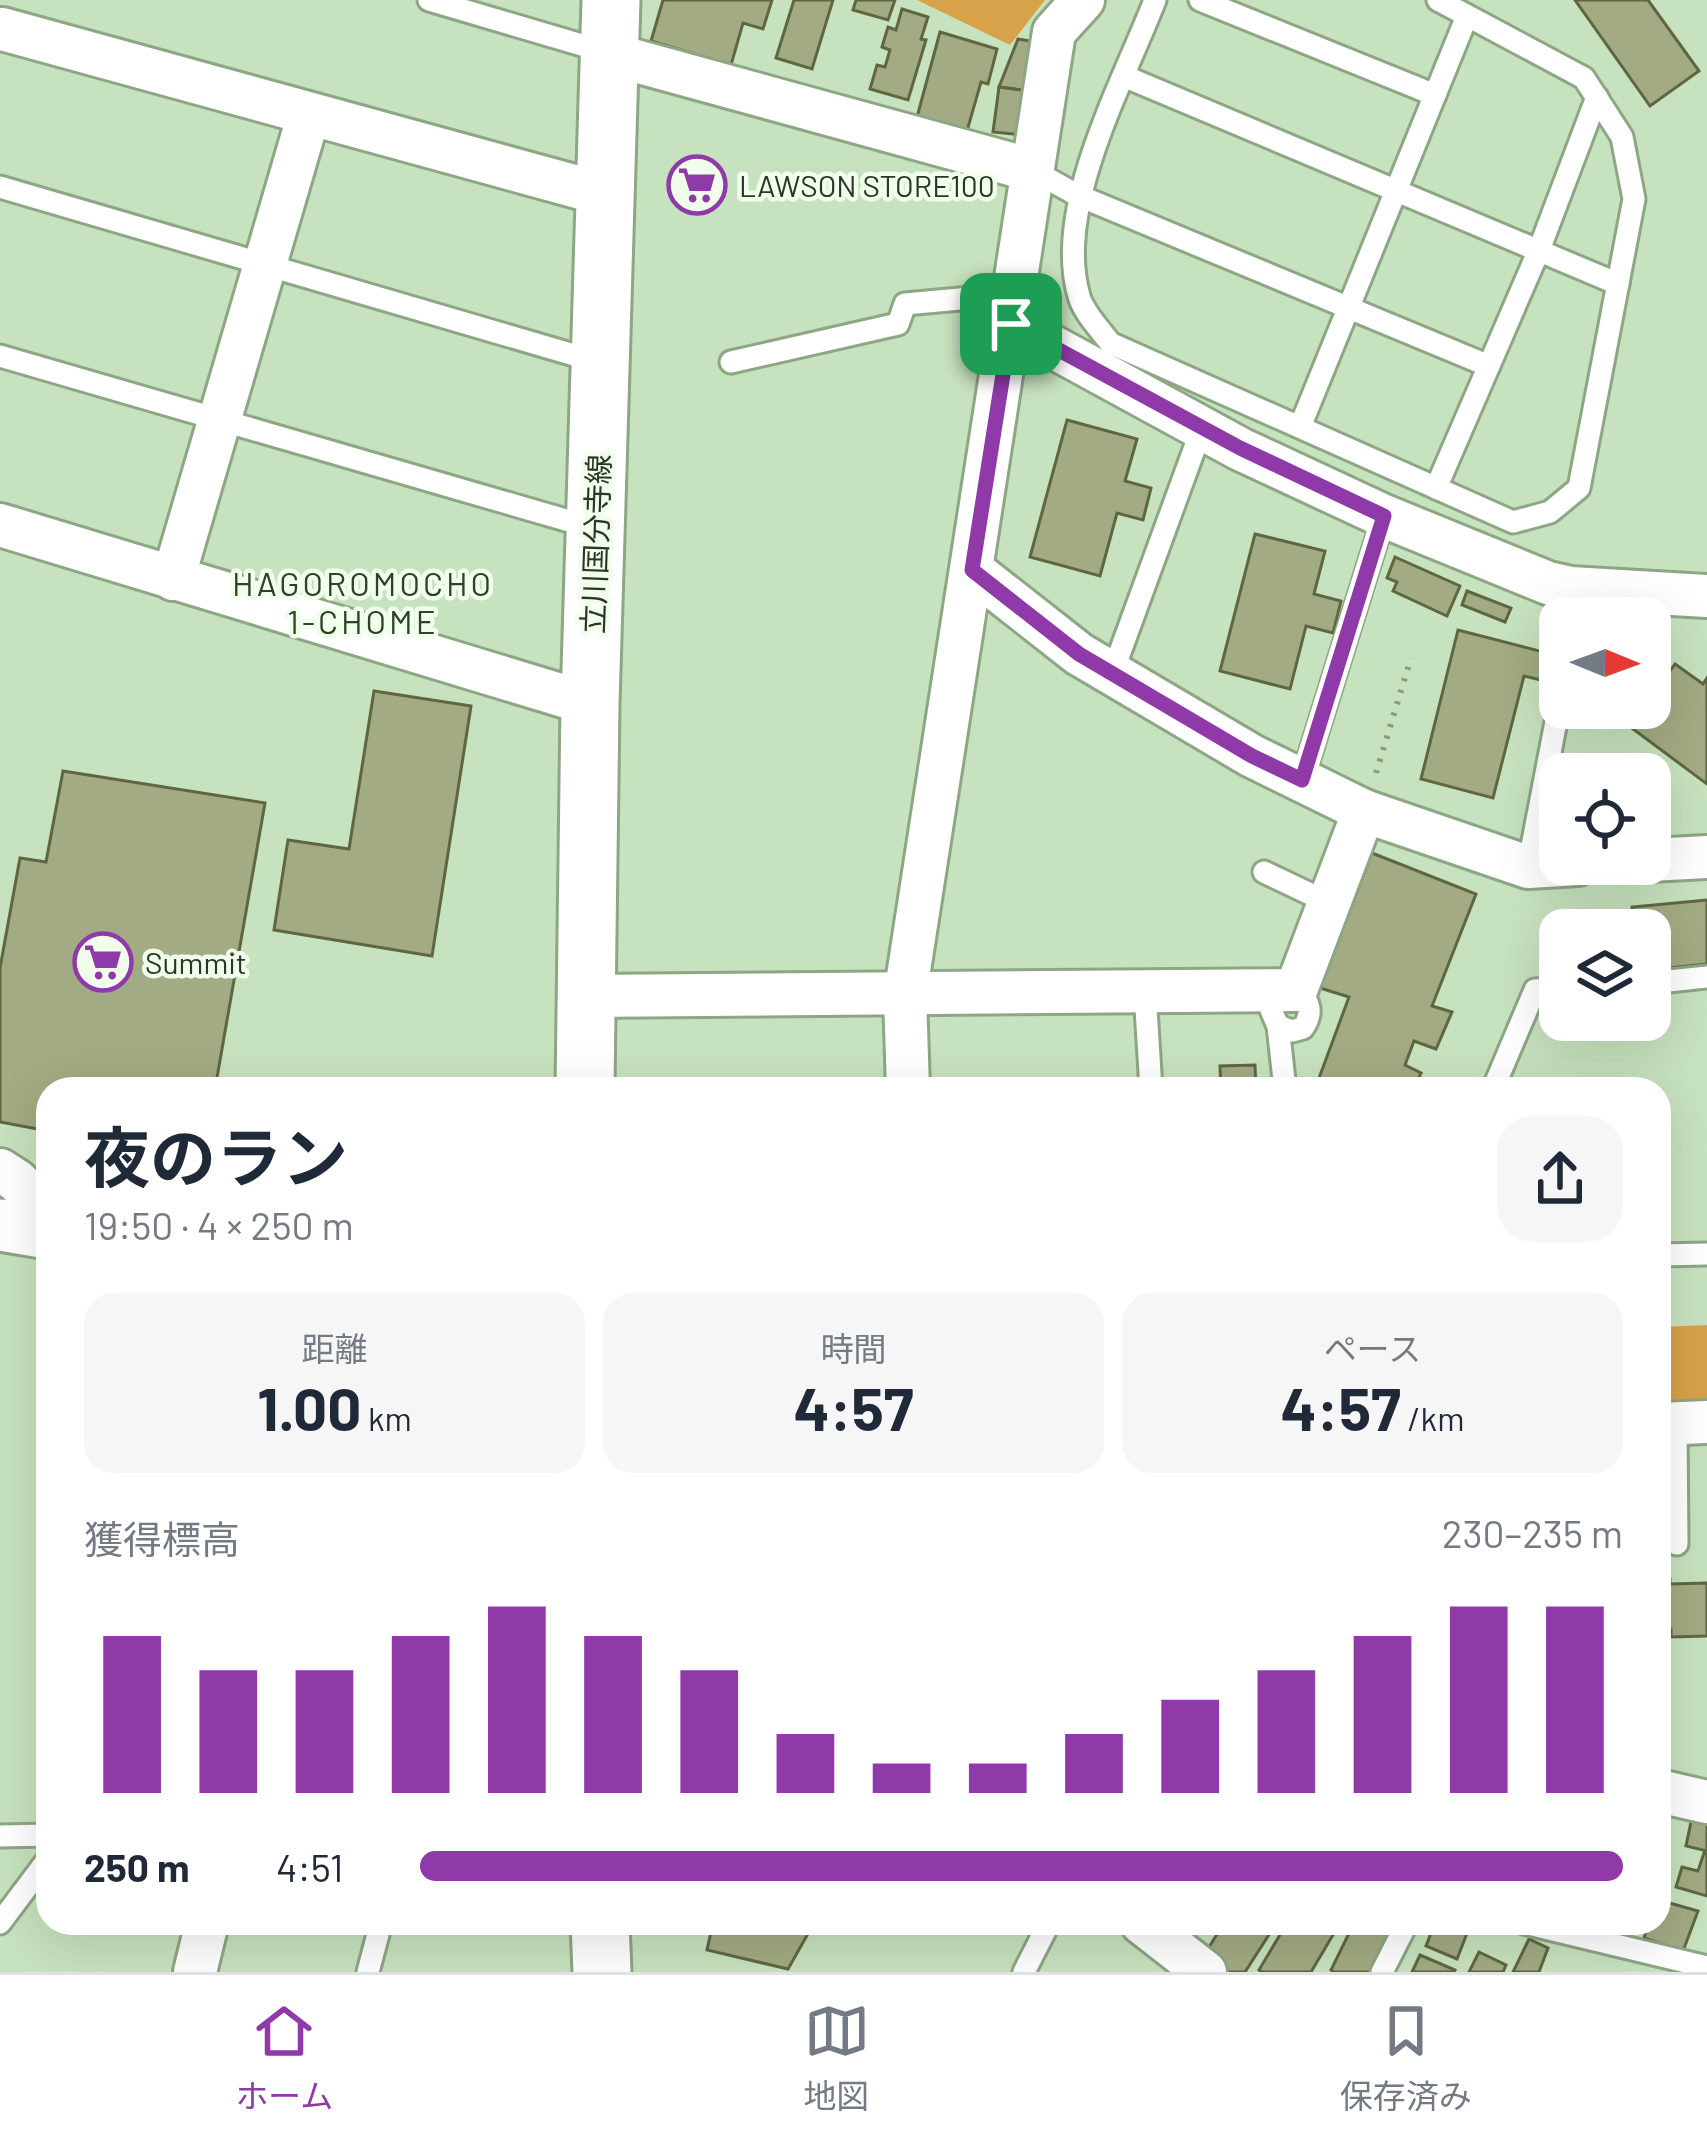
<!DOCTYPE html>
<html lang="ja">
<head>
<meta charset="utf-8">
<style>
  body { margin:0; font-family:Barlow,"Noto Sans JP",sans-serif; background:#f6f6f7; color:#1f2937; height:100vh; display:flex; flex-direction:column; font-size:45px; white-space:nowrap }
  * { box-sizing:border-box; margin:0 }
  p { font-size:39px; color:#747a83 }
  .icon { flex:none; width:66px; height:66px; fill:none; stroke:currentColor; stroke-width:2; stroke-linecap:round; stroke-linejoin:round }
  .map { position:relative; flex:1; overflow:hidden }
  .panel { position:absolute; left:36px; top:1077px; width:1635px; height:858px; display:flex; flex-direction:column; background:#fff; border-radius:36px; box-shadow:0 12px 48px #0002 }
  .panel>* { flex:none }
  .needle { width:78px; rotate:91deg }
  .controls { position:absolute; left:1539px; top:597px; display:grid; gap:24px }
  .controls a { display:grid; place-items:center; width:132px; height:132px; border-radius:24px; background:#fff; box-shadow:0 12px 48px #0002; font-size:60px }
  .pin { position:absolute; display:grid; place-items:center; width:102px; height:102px; color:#fff; margin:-51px; border-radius:24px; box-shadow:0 6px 18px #0006 }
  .round { display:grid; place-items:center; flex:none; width:126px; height:126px; border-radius:36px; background:#f6f6f7 }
  .summary { display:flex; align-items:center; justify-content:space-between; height:204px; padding:0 48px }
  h1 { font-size:66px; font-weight:700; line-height:90px }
  .stats { display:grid; grid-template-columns:repeat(3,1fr); gap:18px; height:204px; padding:12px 48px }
  .stats div { display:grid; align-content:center; border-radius:30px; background:#f6f6f7; text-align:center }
  .stats b { font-size:60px; font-weight:700 }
  .stats small { font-size:33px; font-weight:400 }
  .stats p { font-size:33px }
  .chart { height:336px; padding:24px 48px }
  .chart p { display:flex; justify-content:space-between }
  .chart svg { width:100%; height:216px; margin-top:12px; stroke:#8f3aa8; stroke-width:6 }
  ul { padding:0 48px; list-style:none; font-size:39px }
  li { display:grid; grid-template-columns:192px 144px 1fr; align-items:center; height:90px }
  li i { height:30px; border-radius:15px; background:#8f3aa8 }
  .menu { display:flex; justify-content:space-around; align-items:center; height:168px; border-top:3px solid #e0e1e3; background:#fff; font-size:33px; color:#747a83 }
  .menu a { display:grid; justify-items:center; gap:6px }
  .menu .selected { color:#8f3aa8 }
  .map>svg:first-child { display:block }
  .green { fill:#d7a249 }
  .building { fill:#a2ab83; stroke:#5f6742; stroke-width:3 }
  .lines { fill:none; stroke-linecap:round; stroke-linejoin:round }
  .service-casing { stroke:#8da684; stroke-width:27 }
  .minor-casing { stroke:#8da684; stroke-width:48 }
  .tertiary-casing { stroke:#8da684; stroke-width:57 }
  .secondary-casing { stroke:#8da684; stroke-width:63 }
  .path { stroke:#889c81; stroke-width:6; stroke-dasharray:3 9; stroke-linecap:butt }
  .service { stroke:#fff; stroke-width:21 }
  .minor { stroke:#fff; stroke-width:42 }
  .tertiary { stroke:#fff; stroke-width:51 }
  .secondary { stroke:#fff; stroke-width:57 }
  .route-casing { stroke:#fff; stroke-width:24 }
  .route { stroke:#8f3aa8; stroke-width:15 }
  .labels { text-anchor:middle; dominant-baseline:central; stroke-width:9; stroke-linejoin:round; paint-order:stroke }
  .poi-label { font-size:30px; fill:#2c3628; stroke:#f1feec; text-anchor:start }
  .street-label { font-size:30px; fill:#2c3628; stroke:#f1feec }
  .neighbourhood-label { font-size:33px; letter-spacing:3px; fill:#2d4325; stroke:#f1feec }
</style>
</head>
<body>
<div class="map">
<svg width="1707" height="1972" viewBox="0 0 1707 1972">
  <rect width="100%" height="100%" fill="#c7e2be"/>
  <g class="green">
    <polygon points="917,0 1045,0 1010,45"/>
    <polygon points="1707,1325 1707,1409 1659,1411 1659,1327"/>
  </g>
  <g class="building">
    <polygon points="663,0 772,0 763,29 743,23 731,65 651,41"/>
    <polygon points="794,0 833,0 812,69 776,58"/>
    <polygon points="856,0 895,0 888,20 853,10"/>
    <polygon points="1575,0 1648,0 1699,71 1650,106"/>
    <polygon points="902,9 928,17 921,39 926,40 908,100 870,89 877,65 885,67 890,50 882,47 888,27 896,30"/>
    <polygon points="940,32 997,49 988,84 981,82 967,131 917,117"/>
    <polygon points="1018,39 1036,42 1028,91 999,87"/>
    <polygon points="999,87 1028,91 1023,135 993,132"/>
    <polygon points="1067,420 1137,439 1125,481 1151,488 1143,520 1117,513 1100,576 1030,557"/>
    <polygon points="1255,534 1325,551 1314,594 1341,601 1333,633 1306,626 1290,689 1220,671"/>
    <polygon points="1395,557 1460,586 1447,616 1393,591 1397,582 1387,578"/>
    <polygon points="1467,591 1511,608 1505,622 1462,605"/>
    <polygon points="1458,630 1559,656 1553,683 1524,676 1493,798 1421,779"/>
    <polygon points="1675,664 1703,684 1707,678 1707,784 1629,726 1642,708 1650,708 1650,698"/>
    <polygon points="374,691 471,706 432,956 274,930 288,840 349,849"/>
    <polygon points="63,771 265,803 215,1089 48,1089 48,1131 0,1122 0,968 20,858 46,862"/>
    <polygon points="1372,853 1476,894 1432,1006 1452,1012 1436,1049 1414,1041 1405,1065 1421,1073 1414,1089 1315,1089 1349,997 1320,988"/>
    <polygon points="1707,900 1707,964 1650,970 1650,930 1634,930 1632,907"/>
    <polygon points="1255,1065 1256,1089 1221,1089 1220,1066"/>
    <polygon points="1659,1579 1670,1579 1670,1584 1707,1583 1707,1636 1671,1637 1671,1629 1659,1629"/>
    <polygon points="1659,1695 1666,1695 1667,1752 1659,1752"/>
    <polygon points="1692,1817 1707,1820 1707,1851 1686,1846"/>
    <polygon points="1704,1853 1707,1854 1707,1896 1676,1887 1682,1867 1698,1871"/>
    <polygon points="1659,1900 1698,1911 1683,1951 1644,1938 1649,1923 1659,1923"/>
    <polygon points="713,1923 814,1923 788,1969 707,1950"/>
    <polygon points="1224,1923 1254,1923 1270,1933 1245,1972 1219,1972 1201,1960"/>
    <polygon points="1287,1923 1340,1923 1311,1972 1262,1972 1259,1970"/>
    <polygon points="1354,1923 1385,1923 1396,1929 1373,1972 1334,1972 1331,1970"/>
    <polygon points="1435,1923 1471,1923 1457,1959 1426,1946"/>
    <polygon points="1529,1939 1548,1948 1539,1972 1513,1972"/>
    <polygon points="1479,1952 1506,1965 1503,1972 1469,1972"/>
    <polygon points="1420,1955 1455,1970 1454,1972 1412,1972"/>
  </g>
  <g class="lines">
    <g class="service-casing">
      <g id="service">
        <polyline points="429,0 609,53"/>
        <path d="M1155 0C1123 83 1053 208 1079 296 1083 312 1100 329 1110 343L1513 522 1550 512 1579 488 1634 199 1622 137 1584 78 1438 0"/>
        <polyline points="1200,0 1435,95"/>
        <polyline points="1126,77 1618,284"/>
        <polyline points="1032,170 1077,195 1489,366"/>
        <polyline points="0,187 598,362"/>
        <polyline points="0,356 590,527"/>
        <polyline points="731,362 898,324 905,304 1015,294"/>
        <polyline points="1300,427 1467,16"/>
        <polyline points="1436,488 1539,250 1597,97"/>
        <polyline points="1112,674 1202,428"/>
        <polyline points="1302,780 1384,516"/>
        <polyline points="1528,867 1560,701"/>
        <polyline points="1264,872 1329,903"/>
        <polyline points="1650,983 1707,977"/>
        <polyline points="1281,991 1272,1000 1271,1010 1278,1026 1285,1089"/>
        <polyline points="1145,992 1151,1089"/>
        <path d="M1278 1026 1292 1031 1303 1028C1313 1013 1311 1001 1296 990"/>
        <polyline points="1493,1089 1535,990 1560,988"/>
        <polyline points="1659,1255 1707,1254"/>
        <polyline points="1676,1424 1677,1544"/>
        <polyline points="0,1836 48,1835"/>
        <polyline points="0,1923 48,1859"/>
        <polyline points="1524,1923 1707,1967"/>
        <polyline points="368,1972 381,1923"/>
        <polyline points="1024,1972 1049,1923"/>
        <polyline points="1382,1972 1407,1923"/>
      </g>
    </g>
    <g class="minor-casing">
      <g id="minor">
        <polyline points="2,29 603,194"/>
        <polyline points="610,54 1032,170"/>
        <polyline points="1011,324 1240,449 1384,516 1548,583 1570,588 1707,596"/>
        <polyline points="0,525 590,704"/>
        <polyline points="972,570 1079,654 1252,756 1364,811 1528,867 1578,864"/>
        <polyline points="173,579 309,114"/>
        <polyline points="1650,860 1707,857"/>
        <polyline points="584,996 1296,990 1364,811"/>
        <polyline points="908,1089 905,996 1054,32 1083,0"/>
        <polyline points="0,1170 17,1181 48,1214"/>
        <polyline points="1659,1424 1707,1422"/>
        <polyline points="1659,1791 1707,1802"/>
        <polyline points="1142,1923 1205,1972"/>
        <polyline points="195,1972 207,1923"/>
      </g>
    </g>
    <g class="tertiary-casing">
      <polyline id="tertiary" points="0,1225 48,1233"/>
    </g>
    <g class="secondary-casing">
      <g id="secondary">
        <polyline points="585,1089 590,704 611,0"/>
        <polyline points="600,1923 602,1972"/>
      </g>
    </g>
    <polyline class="path" points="1376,773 1411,658"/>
    <use href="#service" class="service"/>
    <use href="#minor" class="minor"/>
    <use href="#tertiary" class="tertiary"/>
    <use href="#secondary" class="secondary"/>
  </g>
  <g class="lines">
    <g class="route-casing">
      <polygon id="route" points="1011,324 1240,448 1384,516 1302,780 1252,756 1079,654 972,570"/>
    </g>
    <use href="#route" class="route"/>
  </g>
  <defs>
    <g id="supermarket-ring" transform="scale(3)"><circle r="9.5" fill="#f1feec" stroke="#8f3aa8" stroke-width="1.5"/><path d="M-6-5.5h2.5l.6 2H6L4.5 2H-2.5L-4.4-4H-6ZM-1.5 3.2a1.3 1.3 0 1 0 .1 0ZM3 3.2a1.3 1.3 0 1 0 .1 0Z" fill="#8f3aa8"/></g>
  </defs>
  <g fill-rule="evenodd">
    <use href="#supermarket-ring" x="697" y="185"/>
    <use href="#supermarket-ring" x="103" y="962"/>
  </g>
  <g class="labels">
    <g class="poi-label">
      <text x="739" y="185">LAWSON STORE100</text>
      <text x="145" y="962">Summit</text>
    </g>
    <g class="street-label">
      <text transform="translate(595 544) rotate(-88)">立川国分寺線</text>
    </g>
    <g class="neighbourhood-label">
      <text x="363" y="583">HAGOROMOCHO<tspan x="363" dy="38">1-CHOME</tspan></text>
    </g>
  </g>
</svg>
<div class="controls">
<a><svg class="needle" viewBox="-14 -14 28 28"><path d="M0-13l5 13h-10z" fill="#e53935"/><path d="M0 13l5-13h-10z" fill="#747a83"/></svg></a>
<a><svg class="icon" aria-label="locate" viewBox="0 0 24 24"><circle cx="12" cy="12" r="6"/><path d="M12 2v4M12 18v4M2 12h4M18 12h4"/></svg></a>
<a><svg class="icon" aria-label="layers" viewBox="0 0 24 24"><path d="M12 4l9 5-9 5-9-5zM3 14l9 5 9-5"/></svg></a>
</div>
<div class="pin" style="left:1011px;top:324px;background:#1e9e55"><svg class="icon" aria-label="arrive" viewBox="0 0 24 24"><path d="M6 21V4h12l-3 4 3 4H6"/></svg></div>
<section class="panel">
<div class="summary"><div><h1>夜のラン</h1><p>19:50 · 4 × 250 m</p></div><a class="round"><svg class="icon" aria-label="share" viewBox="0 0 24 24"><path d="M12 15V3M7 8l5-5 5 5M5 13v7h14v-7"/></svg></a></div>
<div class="stats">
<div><p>距離</p><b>1.00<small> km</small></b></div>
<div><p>時間</p><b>4:57</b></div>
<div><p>ペース</p><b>4:57<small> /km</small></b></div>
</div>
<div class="chart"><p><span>獲得標高</span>230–235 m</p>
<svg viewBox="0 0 160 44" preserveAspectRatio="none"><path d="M5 44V12M15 44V19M25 44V19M35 44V12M45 44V6M55 44V12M65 44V19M75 44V32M85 44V38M95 44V38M105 44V32M115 44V25M125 44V19M135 44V12M145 44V6M155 44V6"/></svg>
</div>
<ul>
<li><b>250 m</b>4:51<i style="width:100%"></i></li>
</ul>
</section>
</div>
<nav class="menu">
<a class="selected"><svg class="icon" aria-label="home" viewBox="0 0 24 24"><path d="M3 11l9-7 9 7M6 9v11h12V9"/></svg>ホーム</a>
<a><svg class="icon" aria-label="map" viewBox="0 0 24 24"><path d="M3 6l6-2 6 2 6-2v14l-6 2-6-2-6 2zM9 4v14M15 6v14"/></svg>地図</a>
<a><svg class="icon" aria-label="saved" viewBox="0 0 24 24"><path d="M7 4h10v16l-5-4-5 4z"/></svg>保存済み</a>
</nav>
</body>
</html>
